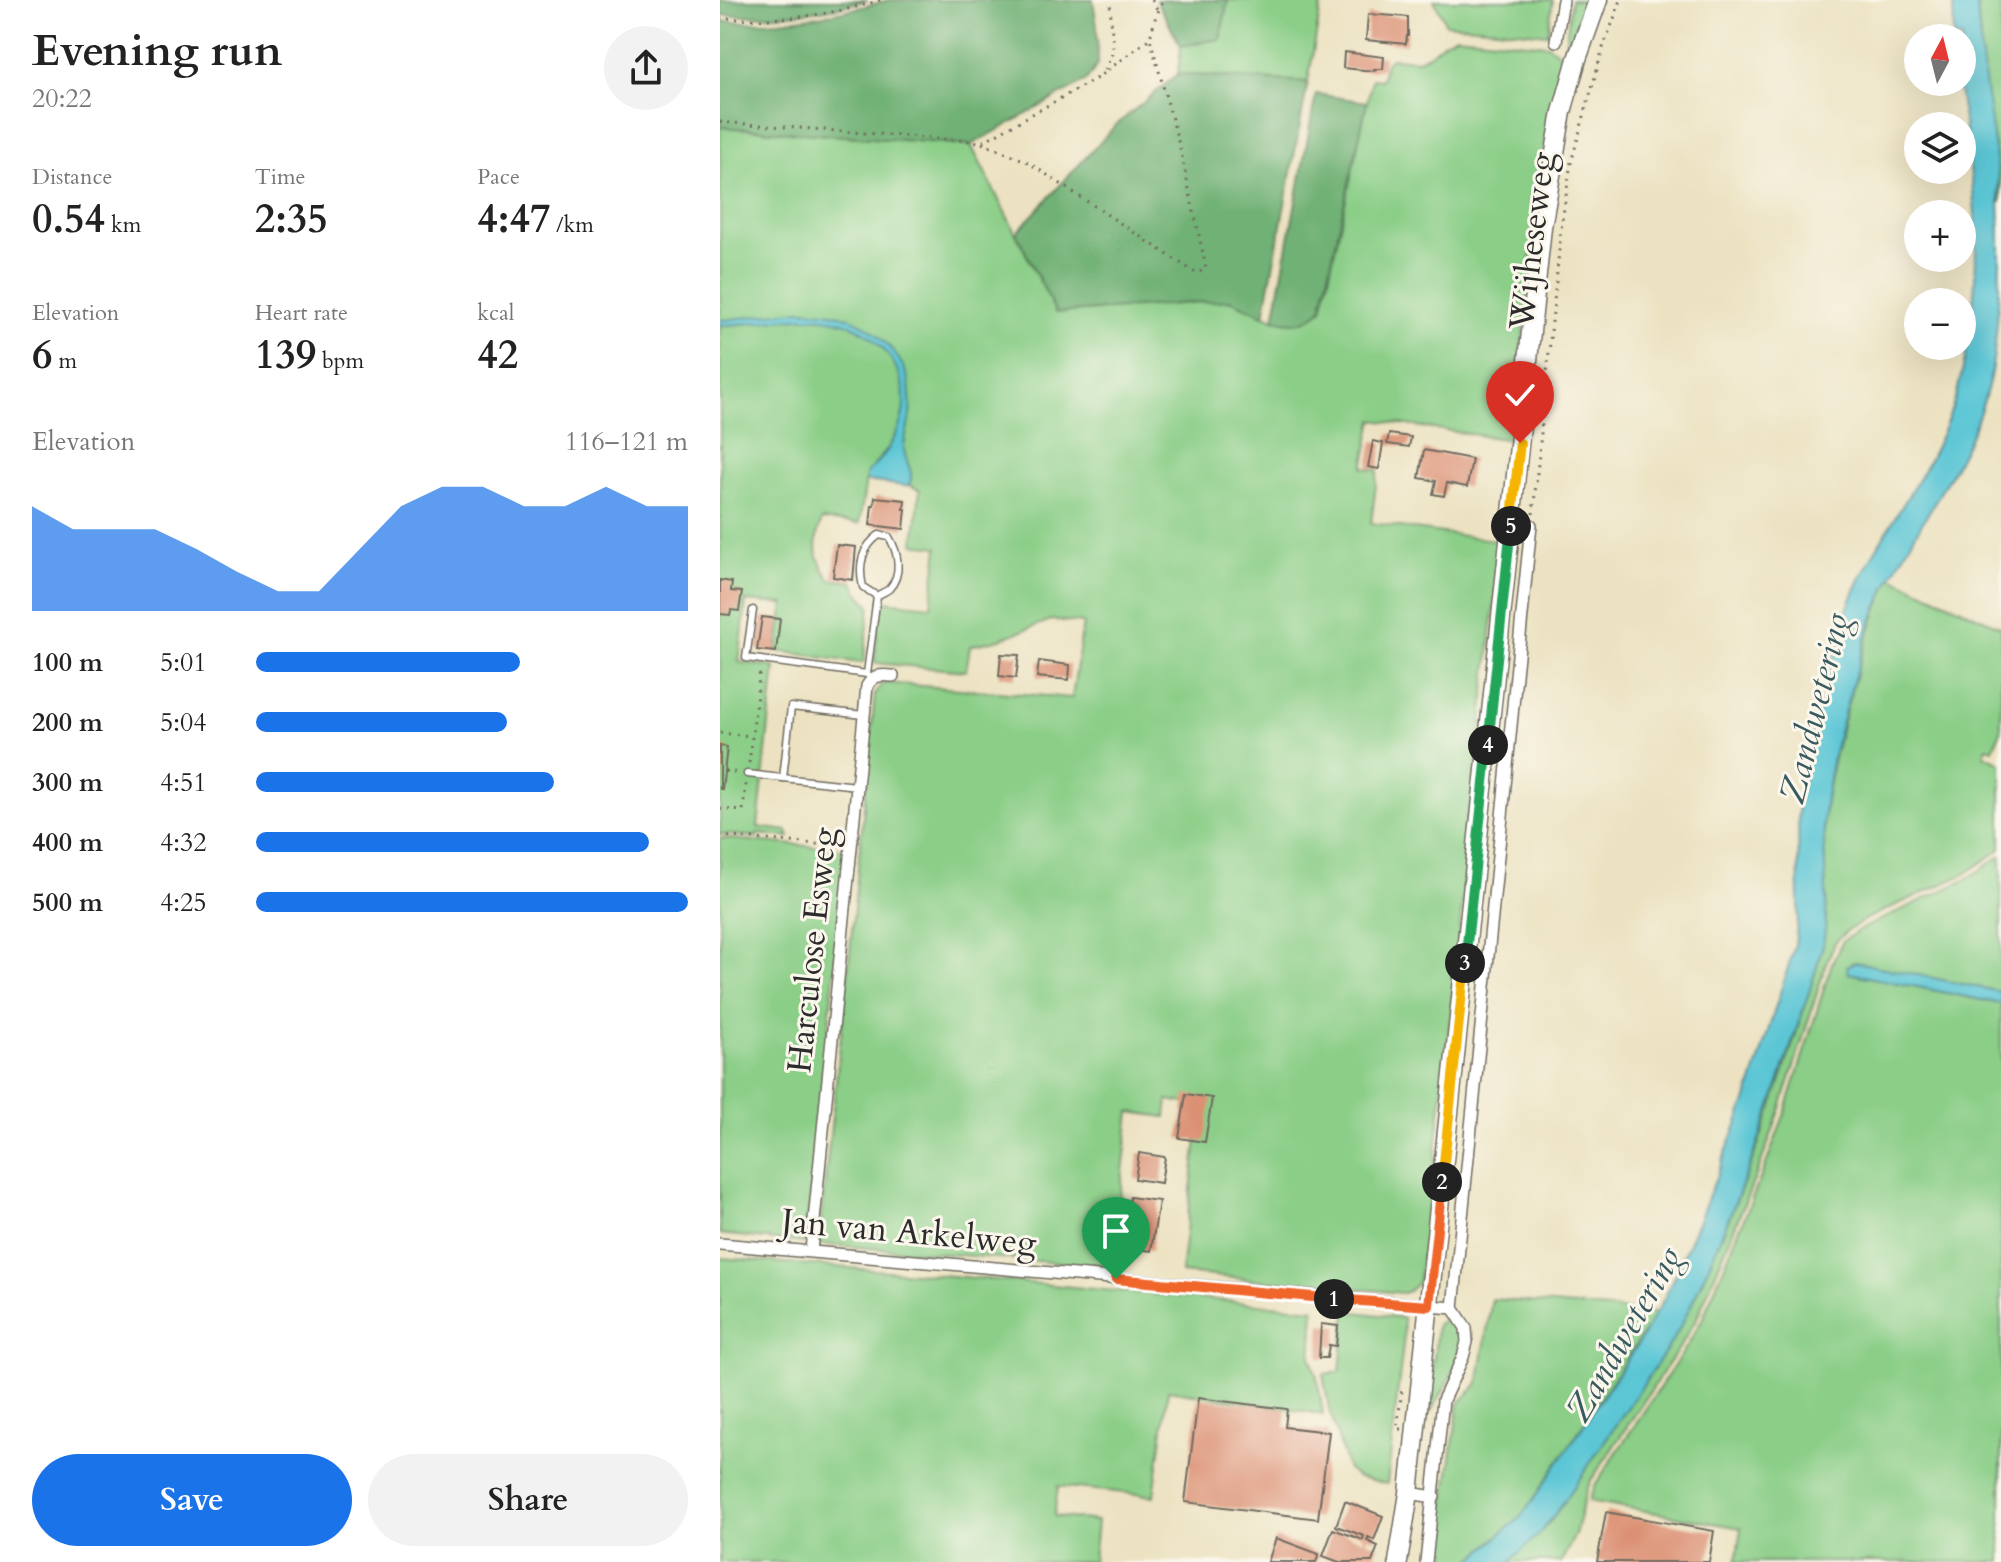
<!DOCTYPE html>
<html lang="en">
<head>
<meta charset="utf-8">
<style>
  body { margin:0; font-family:Cardo,serif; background:#f2f2f2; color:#222; height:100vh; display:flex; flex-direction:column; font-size:30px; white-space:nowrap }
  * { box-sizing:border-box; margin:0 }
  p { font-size:26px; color:#767676 }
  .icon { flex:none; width:44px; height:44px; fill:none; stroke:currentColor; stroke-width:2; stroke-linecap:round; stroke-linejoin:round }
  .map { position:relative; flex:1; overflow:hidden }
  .drawer { display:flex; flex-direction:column; background:#fff; width:720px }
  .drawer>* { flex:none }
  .needle { width:52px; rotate:7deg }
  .tools { position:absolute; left:1184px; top:24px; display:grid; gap:16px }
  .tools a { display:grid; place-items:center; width:72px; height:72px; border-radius:50%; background:#fff; box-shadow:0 8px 32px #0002; font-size:40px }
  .pin { position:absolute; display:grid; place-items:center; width:68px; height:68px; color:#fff; margin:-82px -34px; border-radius:50% 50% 50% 0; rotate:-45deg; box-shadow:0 0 8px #0007 }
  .pin .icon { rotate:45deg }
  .km { position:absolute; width:40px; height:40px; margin:-20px; border-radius:50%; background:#222; color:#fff; font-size:22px; line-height:40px; text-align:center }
  .round { display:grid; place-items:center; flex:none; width:84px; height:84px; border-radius:42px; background:#f2f2f2 }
  .headline { display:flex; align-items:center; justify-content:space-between; height:136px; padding:0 32px }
  h1 { font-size:44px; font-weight:800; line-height:60px }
  .metrics { display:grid; grid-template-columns:repeat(3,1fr); gap:12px; height:136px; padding:8px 32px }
  .metrics div { display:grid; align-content:center }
  .metrics b { font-size:40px; font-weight:800 }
  .metrics small { font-size:22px; font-weight:400 }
  .metrics p { font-size:22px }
  .chart { height:224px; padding:16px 32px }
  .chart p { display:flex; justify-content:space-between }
  .chart svg { width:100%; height:144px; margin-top:8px; fill:#1a73e8; opacity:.7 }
  .primary-button { display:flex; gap:16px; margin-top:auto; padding:16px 32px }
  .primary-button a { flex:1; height:92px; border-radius:48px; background:#1a73e8; color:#fff; font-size:32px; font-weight:800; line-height:92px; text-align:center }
  .primary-button a+a { background:#f2f2f2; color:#222 }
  ul { padding:0 32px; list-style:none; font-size:26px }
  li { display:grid; grid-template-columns:128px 96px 1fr; align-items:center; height:60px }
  li i { height:20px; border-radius:10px; background:#1a73e8 }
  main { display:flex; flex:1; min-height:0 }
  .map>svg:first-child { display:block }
  .green { fill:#8ace87; stroke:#5a7c59; stroke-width:2 }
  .forest { fill:#6fb174; stroke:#4d6e50; stroke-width:2 }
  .water { fill:#5bc6d5; stroke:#437880; stroke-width:2 }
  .building { fill:#dc9073 }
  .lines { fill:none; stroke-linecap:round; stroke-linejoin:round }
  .lane-casing { stroke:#6f6b60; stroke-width:9 }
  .street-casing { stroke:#6f6b60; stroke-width:14 }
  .primary-casing { stroke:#6f6b60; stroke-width:21 }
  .path { stroke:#6f6b60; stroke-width:3; stroke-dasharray:2 6; stroke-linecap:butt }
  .lane { stroke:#fff; stroke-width:6 }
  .street { stroke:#fff; stroke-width:11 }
  .primary { stroke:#fff; stroke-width:18 }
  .split-1-casing { stroke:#fff; stroke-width:16 }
  .split-2-casing { stroke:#fff; stroke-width:16 }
  .split-3-casing { stroke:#fff; stroke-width:16 }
  .split-4-casing { stroke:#fff; stroke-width:16 }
  .split-5-casing { stroke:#fff; stroke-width:16 }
  .split-6-casing { stroke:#fff; stroke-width:16 }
  .split-1 { stroke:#f0652b; stroke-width:10 }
  .split-2 { stroke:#f0652b; stroke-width:10 }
  .split-3 { stroke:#f5b400; stroke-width:10 }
  .split-4 { stroke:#22a559; stroke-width:10 }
  .split-5 { stroke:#22a559; stroke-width:10 }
  .split-6 { stroke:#f5b400; stroke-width:10 }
  .labels { text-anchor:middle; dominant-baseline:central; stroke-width:6; stroke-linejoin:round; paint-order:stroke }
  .street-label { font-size:34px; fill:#2b2b2b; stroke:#fbf7ec }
  .water-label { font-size:36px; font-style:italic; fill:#395a5e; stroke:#fbf7ec }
</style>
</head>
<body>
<main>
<section class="drawer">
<div class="headline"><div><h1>Evening run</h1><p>20:22</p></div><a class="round"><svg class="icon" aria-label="share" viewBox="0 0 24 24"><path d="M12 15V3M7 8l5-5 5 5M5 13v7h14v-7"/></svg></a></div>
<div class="metrics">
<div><p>Distance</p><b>0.54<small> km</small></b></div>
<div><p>Time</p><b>2:35</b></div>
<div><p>Pace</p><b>4:47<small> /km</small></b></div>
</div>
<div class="metrics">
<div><p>Elevation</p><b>6<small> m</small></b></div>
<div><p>Heart rate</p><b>139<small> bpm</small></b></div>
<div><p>kcal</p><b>42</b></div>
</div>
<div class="chart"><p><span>Elevation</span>116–121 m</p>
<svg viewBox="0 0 160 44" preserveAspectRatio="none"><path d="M0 44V12L10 19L20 19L30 19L40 25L50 32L60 38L70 38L80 25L90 12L100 6L110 6L120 12L130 12L140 6L150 12L160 12V44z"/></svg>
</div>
<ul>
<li><b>100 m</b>5:01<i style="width:61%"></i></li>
<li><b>200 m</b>5:04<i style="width:58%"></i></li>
<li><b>300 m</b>4:51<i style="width:69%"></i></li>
<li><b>400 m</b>4:32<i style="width:91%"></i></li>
<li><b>500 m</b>4:25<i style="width:100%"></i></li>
</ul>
<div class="primary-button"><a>Save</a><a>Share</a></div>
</section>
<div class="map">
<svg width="1281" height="1562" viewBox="0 0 1281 1562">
  <rect width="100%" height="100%" fill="#fbf7ec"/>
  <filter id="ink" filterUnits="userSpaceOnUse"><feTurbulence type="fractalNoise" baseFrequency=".0125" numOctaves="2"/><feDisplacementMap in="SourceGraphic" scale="16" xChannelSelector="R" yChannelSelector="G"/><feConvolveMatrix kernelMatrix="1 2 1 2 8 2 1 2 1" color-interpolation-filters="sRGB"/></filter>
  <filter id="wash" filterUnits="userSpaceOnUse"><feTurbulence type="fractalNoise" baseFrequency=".006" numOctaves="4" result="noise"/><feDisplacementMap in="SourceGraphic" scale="32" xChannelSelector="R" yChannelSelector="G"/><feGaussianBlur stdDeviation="1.8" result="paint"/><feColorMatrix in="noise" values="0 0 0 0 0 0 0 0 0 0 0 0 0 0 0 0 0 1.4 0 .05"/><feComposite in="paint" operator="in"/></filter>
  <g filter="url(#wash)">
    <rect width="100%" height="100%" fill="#ece2c1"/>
    <g class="green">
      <polygon points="508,0 602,0 588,82 458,74 461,46 500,39"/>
      <polygon points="714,0 833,0 828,34 726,24"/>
      <path d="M851 0H865L839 72 822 157 792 440 653 420 643 468 658 470 651 523 781 541 710 1206 698 1283 689 1291 683 1293 461 1273 481 1106 448 1100 446 1117 410 1112 392 1267 98 1244 126 991 155 694 162 684 166 683 352 698 363 623 331 620 280 639 250 646 246 671 154 663 161 604 164 601 211 606 218 547 194 544 200 490 189 485C194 474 188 469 185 458 182 449 185 438 187 429L179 428 169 447 147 474 139 524 102 520C92 543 95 559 110 579L133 582 137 591 150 605 144 661 141 663 57 651 64 604 26 601 19 662 55 667 38 827 67 831 70 837 37 834V837L0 834V127L251 145 336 313 510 300 554 319 577 323 602 310 652 79 661 80 667 61 672 58 698 60 709 55 724 42 736 36 828 45 844 57Z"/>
      <polygon points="1257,0 1281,0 1281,203 1262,69"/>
      <path d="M1171 577 1281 627V731L1273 749 1267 747 1264 755 1281 763V849L1245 874 1148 918 1127 931 1115 942 1107 961 1061 1108 1039 1168 977 1318 961 1345 870 1482 865 1495 855 1535 841 1562H789L829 1523 957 1332C1019 1210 1064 1080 1102 948 1110 906 1102 863 1104 819 1106 789 1114 758 1121 729 1134 677 1149 626 1171 577Z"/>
      <polygon points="0,838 120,849 127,853 89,1209 84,1243 0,1234"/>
      <polygon points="1281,856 1281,992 1137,963 1131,963 1128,973 1281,1004 1281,1562 1016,1562 1021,1528 869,1501 875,1485 966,1348 982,1320 1044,1170 1066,1110 1112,963 1123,941 1139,930 1247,879"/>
      <polygon points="0,1258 245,1277 594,1309 591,1358 597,1378 603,1414 448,1390 434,1496 338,1486 334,1516 377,1521 373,1562 0,1562"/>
      <polygon points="772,1299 937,1313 816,1496 800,1517 749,1562 716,1562 739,1403 756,1386 759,1380"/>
      <polygon points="626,1311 683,1318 684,1336 667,1484 637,1477 628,1470 609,1408 603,1374 620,1372"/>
      <path d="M724 1319H730L743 1331C744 1359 724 1391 709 1414L717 1325Z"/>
    </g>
    <g class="forest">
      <path d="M0 0H148C99 13 50 18 0 15Z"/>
      <path d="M169 0H373L377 25 378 64 366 81 251 145 0 127V21C57 26 114 15 169 0Z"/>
      <polygon points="436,0 508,0 500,39 461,46"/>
      <polygon points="458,74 588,82 544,315 510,300 336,313 296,233 396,125"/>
      <path d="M596 94 647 102 601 310C583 325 577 324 554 319Z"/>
    </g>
    <g class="water">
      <path d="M1233 0H1257C1259 60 1272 117 1278 176 1281 237 1281 301 1273 361 1258 464 1177 539 1147 636 1130 692 1108 760 1104 817 1102 859 1111 902 1103 944 1095 979 1081 1014 1070 1049 1049 1116 1025 1181 997 1246 984 1275 973 1304 958 1331 937 1367 911 1402 888 1436 868 1466 848 1499 825 1527 815 1540 801 1551 789 1562H749L800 1517 816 1496 916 1347 944 1299 979 1220 1026 1102 1069 964 1075 945 1079 907 1078 804 1091 742 1126 613C1149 547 1196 494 1223 431 1250 369 1259 282 1255 215 1252 171 1244 126 1238 82H1242V38H1234Z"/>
      <path d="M81 310C124 312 145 318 173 351 181 361 187 371 189 384 190 395 192 409 189 421 188 429 185 436 184 445 183 460 196 472 189 485L186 486 146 481C146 479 146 476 146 475 148 470 156 465 159 461 169 449 178 433 182 418 187 398 183 376 171 359 126 294 63 325 0 325V319L5 320Z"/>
      <polygon points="1135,962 1281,992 1281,1004 1128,973 1127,967 1129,965"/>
    </g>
    <g id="blocks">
      <g class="building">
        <polygon points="648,14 688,17 688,36 687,36 686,44 646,40"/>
        <polygon points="624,52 664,57 663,69 654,69 654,71 623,68"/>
        <polygon points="669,434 691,437 689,447 667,444"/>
        <polygon points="653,441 663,443 659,469 648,467"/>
        <polygon points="704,450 752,459 747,487 727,483 724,496 713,494 716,481 699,478"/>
        <polygon points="155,497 185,500 184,509 186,509 184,529 150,525 152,505 154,505"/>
        <polygon points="117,545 136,547 133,580 113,577"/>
        <polygon points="0,580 12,582 11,591 22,592 19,611 11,610 10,615 0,614"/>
        <polygon points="42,617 60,619 56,652 37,650"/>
        <polygon points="281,654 299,655 296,678 279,676"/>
        <polygon points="319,661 350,665 349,680 317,677"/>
        <polygon points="0,746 7,747 2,789 0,789"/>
        <polygon points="466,1094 492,1098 485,1142 459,1138"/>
        <polygon points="419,1153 445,1157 441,1183 415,1179"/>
        <polygon points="410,1197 439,1201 431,1251 402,1247"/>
        <polygon points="601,1324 618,1326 616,1346 609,1345 607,1358 599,1358"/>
        <polygon points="478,1398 567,1409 565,1427 609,1432 598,1519 465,1502"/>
        <polygon points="625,1501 663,1516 654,1540 648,1537 647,1541 658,1546 652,1562 619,1562 603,1556 613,1529 643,1540 644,1536 616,1526"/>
        <polygon points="886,1512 994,1531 989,1562 877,1562"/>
        <polygon points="556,1538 599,1554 596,1562 548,1562"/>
      </g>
    </g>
  </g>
  <g filter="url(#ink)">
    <use href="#blocks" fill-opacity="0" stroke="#6f6b60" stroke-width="2"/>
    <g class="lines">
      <g class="lane-casing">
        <g id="lane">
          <polyline points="33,610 26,658 147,674"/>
          <path d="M151 679 147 674 157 596C161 593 165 592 169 589 183 574 178 552 169 537L159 535C141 548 138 566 143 587L157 596"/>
          <polyline points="27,774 137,786"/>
          <polyline points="63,778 71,707 144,715"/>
        </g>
      </g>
      <g class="street-casing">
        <g id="street">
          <polyline points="836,41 843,0"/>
          <polyline points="0,1244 733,1308 746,1328 747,1342 743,1357 723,1400 706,1562"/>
          <path d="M91 1251 147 686C154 674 161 675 173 676"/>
          <polyline points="733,1308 811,525"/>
          <polyline points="689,1493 714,1497"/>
        </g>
      </g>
      <g class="primary-casing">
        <polyline id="primary" points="678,1562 689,1493 822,227 842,112 857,59 878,0"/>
      </g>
      <g class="path">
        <polyline points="432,0 438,11"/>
        <path d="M0 18C53 22 110 16 161 0"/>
        <polyline points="385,70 393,51 390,0"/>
        <polyline points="0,122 262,142 377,78 430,38 435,19 443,0"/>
        <polyline points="262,143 306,161 477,274 486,268 461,152 430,38"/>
        <polyline points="813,514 842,221 851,163 883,48 901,0"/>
        <polyline points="0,733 32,736"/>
        <polyline points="29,763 40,668"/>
        <polyline points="5,771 20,773"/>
        <polyline points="0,809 23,811 26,783"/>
        <polyline points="0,836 120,846"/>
        <polyline points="681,1429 677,1429 682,1389"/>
      </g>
      <use href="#lane" class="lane"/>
      <use href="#street" class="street"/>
      <use href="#primary" class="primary"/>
    </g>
  </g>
  <g class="lines" filter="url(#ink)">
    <g class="split-1-casing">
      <polyline id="split-1" points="396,1279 614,1299"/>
    </g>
    <g class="split-2-casing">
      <polyline id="split-2" points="614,1299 709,1306 722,1182"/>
    </g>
    <g class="split-3-casing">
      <polyline id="split-3" points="722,1182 745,963"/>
    </g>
    <g class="split-4-casing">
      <polyline id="split-4" points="745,963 768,745"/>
    </g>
    <g class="split-5-casing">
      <polyline id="split-5" points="768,745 791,526"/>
    </g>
    <g class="split-6-casing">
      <polyline id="split-6" points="791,526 800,443"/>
    </g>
    <use href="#split-1" class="split-1"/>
    <use href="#split-2" class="split-2"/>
    <use href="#split-3" class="split-3"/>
    <use href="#split-4" class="split-4"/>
    <use href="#split-5" class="split-5"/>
    <use href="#split-6" class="split-6"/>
  </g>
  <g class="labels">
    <g class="street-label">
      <text transform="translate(812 241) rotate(-83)">Wijheseweg</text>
      <text transform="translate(92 950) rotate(-84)">Harculose Esweg</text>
      <text transform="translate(189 1232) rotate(5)">Jan van Arkelweg</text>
    </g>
    <g class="water-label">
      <text transform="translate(1095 708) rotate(-76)">Zandwetering</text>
      <text transform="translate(904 1334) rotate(-60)">Zandwetering</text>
    </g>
  </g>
</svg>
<div class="tools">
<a><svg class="needle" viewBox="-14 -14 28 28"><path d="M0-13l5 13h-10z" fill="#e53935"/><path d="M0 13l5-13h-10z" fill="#767676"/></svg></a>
<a><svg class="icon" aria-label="layers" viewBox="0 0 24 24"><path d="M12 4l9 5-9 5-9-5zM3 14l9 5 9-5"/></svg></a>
<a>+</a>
<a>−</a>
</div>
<div class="pin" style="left:396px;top:1279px;background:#1e9e55"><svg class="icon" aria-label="arrive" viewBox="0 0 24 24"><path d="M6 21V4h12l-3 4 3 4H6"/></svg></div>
<div class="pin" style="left:800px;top:443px;background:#d93025"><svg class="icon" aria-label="check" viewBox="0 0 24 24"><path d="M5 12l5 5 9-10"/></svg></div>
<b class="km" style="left:614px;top:1299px">1</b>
<b class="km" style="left:722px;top:1182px">2</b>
<b class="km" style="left:745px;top:963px">3</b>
<b class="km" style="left:768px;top:745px">4</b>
<b class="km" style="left:791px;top:526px">5</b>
</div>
</main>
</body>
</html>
